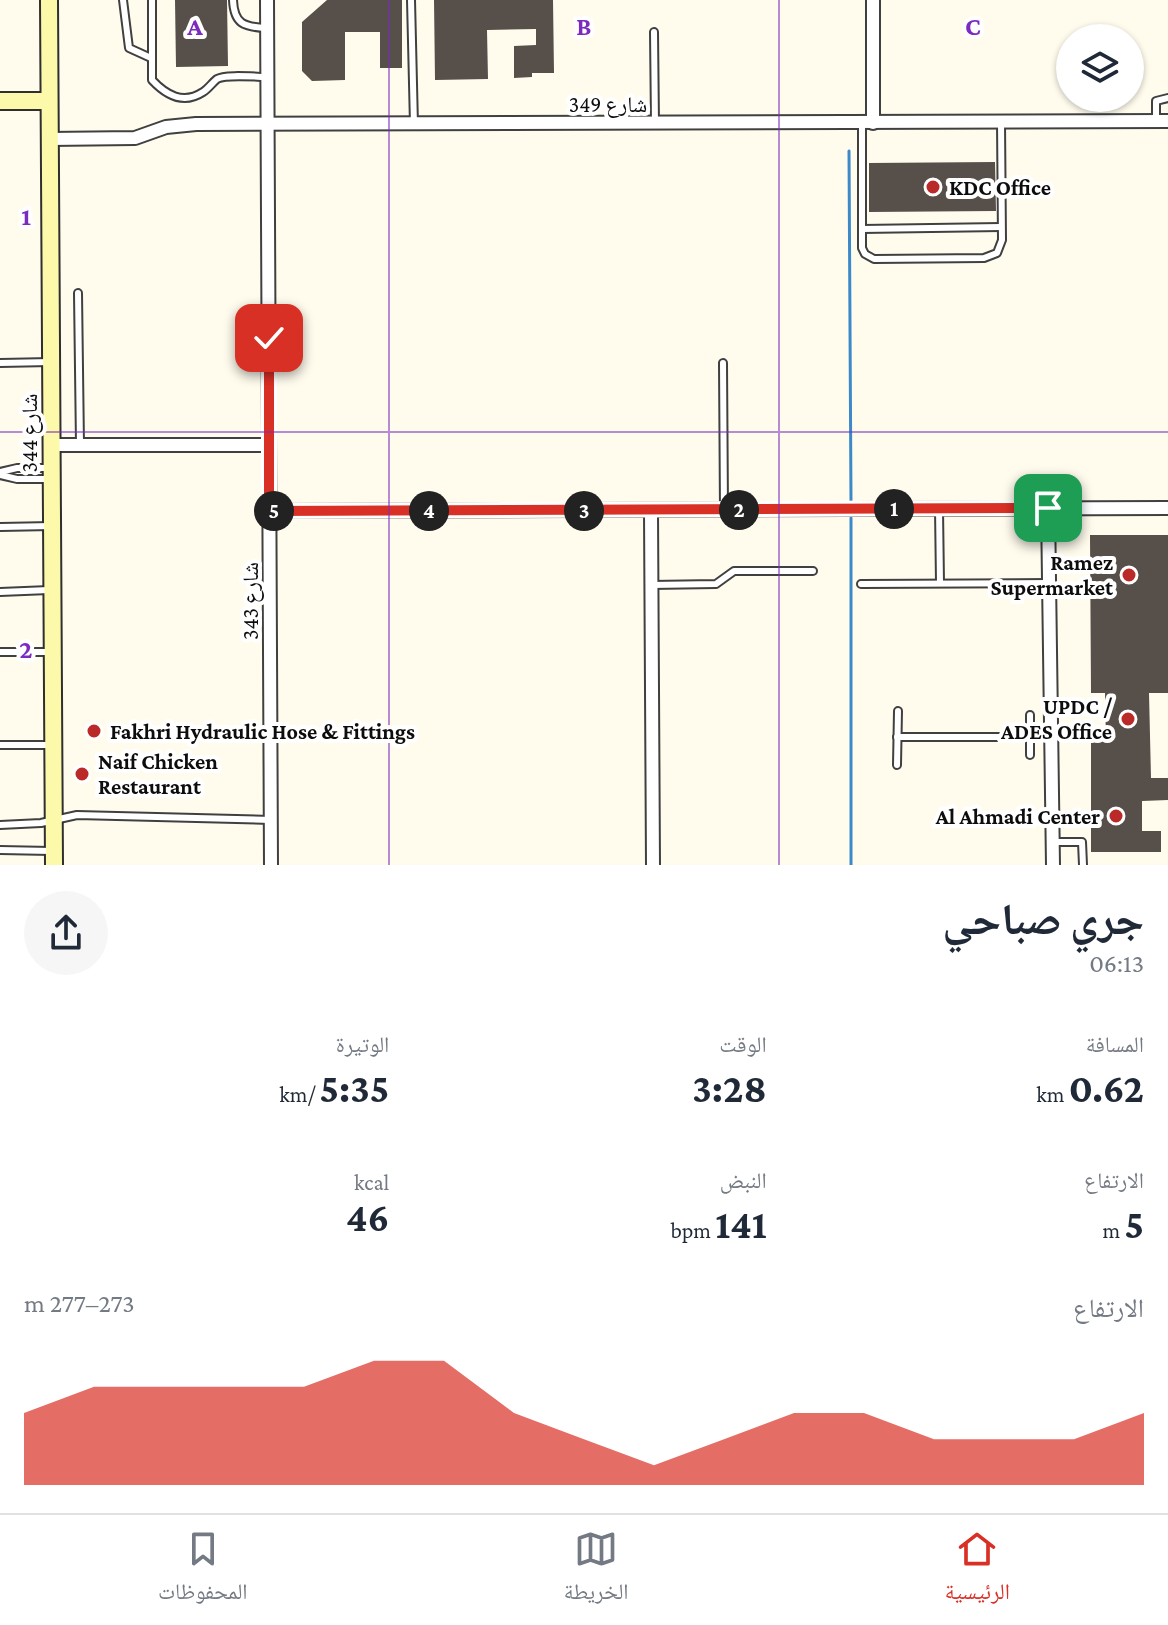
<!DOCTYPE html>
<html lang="ar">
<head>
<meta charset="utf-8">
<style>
  body { margin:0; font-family:"Crimson Pro","Noto Naskh Arabic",serif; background:#f6f6f7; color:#1f2937; direction:rtl; height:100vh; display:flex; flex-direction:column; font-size:30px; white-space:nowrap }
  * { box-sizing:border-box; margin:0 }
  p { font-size:26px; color:#747a83 }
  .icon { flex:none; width:44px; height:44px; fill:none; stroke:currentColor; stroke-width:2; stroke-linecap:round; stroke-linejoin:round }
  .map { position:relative; height:865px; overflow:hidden; direction:ltr }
  .side { display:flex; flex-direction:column; background:#fff; flex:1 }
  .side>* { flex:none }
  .fabs { position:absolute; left:1056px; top:24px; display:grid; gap:16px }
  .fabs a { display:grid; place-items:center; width:88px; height:88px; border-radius:50%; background:#fff; box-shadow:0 2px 6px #0004; font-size:40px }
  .pin { position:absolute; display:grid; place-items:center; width:68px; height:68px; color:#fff; margin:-34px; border-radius:16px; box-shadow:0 4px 12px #0006 }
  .km { position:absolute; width:40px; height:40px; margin:-20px; border-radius:50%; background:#222; color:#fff; font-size:22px; line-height:40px; text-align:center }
  .round { display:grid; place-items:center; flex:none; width:84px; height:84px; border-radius:42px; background:#f6f6f7 }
  .overview { display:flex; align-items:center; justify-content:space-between; height:136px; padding:0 24px }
  h1 { font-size:44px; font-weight:700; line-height:60px }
  .figures { display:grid; grid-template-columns:repeat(3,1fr); gap:12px; height:136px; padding:8px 24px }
  .figures div { display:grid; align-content:center }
  .figures b { font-size:40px; font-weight:700 }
  .figures small { font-size:22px; font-weight:400 }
  .figures p { font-size:22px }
  .chart { height:224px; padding:16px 24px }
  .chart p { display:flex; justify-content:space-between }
  .chart svg { width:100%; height:144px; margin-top:8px; fill:#d93025; opacity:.7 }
  .tabs { display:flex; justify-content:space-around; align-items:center; height:112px; border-top:2px solid #e0e1e3; background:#fff; font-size:22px; color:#747a83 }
  .tabs a { display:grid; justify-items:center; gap:4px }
  .tabs .active { color:#d93025 }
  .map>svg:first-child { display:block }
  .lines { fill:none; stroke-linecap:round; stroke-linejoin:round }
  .stream { stroke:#3c89ca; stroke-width:3 }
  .building { fill:#564f4a }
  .lane-casing { stroke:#404040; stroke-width:10 }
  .street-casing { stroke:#404040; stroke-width:16 }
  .secondary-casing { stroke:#2f2f2f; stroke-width:20 }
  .lane { stroke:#fff; stroke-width:6 }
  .street { stroke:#fff; stroke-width:12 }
  .secondary { stroke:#fdf9aa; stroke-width:16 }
  .route-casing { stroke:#fff; stroke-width:16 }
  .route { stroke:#d93025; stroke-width:10 }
  .grid { fill:none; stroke:#7b2cbf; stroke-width:2; stroke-opacity:0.55 }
  .poi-dot { fill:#ba2a28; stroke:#fff; stroke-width:3 }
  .labels { text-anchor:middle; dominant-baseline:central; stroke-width:8; stroke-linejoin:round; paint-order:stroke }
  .street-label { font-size:22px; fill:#0d0d0d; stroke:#fff }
  .poi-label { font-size:22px; font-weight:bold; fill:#0d0d0d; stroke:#fff; text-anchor:start }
  .grid-label { font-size:26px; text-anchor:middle; font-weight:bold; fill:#7b2cbf; stroke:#fff; stroke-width:8; stroke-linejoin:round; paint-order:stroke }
</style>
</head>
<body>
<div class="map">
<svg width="1168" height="865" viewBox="0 0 1168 865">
  <rect width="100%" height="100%" fill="#fffcee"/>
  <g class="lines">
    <g class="stream">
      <polyline points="849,151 851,501"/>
      <polyline points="851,518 851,865"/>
    </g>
  </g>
  <g class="building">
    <polygon points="175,0 227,0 228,66 176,67"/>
    <polygon points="327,0 402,0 402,68 380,68 380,32 345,32 345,80 312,81 302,71 302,22"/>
    <polygon points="434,0 553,0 554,73 532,73 532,77 514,78 514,46 536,45 536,29 487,30 488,79 435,80"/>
    <polygon points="995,162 996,211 869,212 869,163"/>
    <polygon points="1090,535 1168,535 1168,693 1149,693 1151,778 1168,778 1168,800 1142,801 1142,831 1161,831 1161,852 1091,852 1091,741 1106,741 1105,693 1091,693"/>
  </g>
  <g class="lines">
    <g class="lane-casing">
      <g id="lane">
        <polyline points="123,0 129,48 151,58"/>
        <path d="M152 0V80C166 95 183 105 203 92 208 89 212 83 217 79 225 74 257 77 268 77"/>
        <path d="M233 0C234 24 244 27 266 28"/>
        <polyline points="411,0 414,125"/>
        <polyline points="654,32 655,124"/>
        <polyline points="1156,121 1156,101 1168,98"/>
        <polyline points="862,123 862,248 865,254 874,259 984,258 997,253 1002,240 1001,122"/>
        <polyline points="862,229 1001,227"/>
        <polyline points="78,293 80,445"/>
        <polyline points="0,363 51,362"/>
        <polyline points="723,363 724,510"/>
        <polyline points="0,472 17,468 48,468"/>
        <polyline points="0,475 17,479 52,479"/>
        <polyline points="939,509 940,583"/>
        <polyline points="0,527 52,526"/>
        <polyline points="861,584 1049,583"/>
        <polyline points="651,585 716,584 734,571 813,571"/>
        <polyline points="0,592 49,590"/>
        <polyline points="0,652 49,652"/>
        <polyline points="1030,715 1030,755"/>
        <polyline points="897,737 1051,737"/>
        <polyline points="0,745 50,745"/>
        <polyline points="897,765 898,711"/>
        <polyline points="0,825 41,823 77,815 271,820"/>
        <polyline points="1053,842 1082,842 1083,865"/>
        <polyline points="0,850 51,851"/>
      </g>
    </g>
    <g class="street-casing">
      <g id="street">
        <polyline points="267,0 271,865"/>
        <polyline points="873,0 873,123"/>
        <polyline points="49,139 135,138 166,127 196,124 1168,121"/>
        <polyline points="52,445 269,445"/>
        <polyline points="1048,508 1053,865"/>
        <polyline points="269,511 1168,508"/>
        <polyline points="651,512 653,865"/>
      </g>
    </g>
    <g class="secondary-casing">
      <g id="secondary">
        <polyline points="49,0 54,865"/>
        <polyline points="0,101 49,101"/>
      </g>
    </g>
    <use href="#lane" class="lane"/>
    <use href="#street" class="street"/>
    <use href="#secondary" class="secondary"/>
  </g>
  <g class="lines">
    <g class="route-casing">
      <polyline id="route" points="269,338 269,511 1048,508"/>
    </g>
    <use href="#route" class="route"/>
  </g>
  <path class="grid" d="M389 0V865M779 0V865M0 432H1168"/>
  <g class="poi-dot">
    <circle cx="933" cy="187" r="8"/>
    <circle cx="1129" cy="575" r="8"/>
    <circle cx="1128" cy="719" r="8"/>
    <circle cx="94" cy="731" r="8"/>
    <circle cx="82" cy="774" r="8"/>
    <circle cx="1116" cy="816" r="8"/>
  </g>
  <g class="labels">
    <g class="street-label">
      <text x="608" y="104">شارع 349</text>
      <text transform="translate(29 433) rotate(-90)">شارع 344</text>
      <text transform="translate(250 601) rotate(-90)">شارع 343</text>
    </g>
    <g class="poi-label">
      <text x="949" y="187">KDC Office</text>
      <text x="1113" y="562" text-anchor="end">Ramez<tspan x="1113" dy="25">Supermarket</tspan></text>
      <text x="1112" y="706" text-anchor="end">UPDC /<tspan x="1112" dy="25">ADES Office</tspan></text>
      <text x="110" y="731">Fakhri Hydraulic Hose &amp; Fittings</text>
      <text x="98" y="761">Naif Chicken<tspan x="98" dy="25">Restaurant</tspan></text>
      <text x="1100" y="816" text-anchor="end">Al Ahmadi Center</text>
    </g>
  </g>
  <g class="grid-label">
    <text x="195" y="35">A</text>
    <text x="584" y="35">B</text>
    <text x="973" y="35">C</text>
    <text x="26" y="225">1</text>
    <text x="26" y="658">2</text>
  </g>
</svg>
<div class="fabs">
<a><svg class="icon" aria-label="layers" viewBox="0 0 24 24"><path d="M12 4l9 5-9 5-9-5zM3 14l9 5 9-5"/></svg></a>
</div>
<div class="pin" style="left:1048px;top:508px;background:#1e9e55"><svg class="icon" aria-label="arrive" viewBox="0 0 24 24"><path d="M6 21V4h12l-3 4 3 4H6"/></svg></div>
<div class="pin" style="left:269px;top:338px;background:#d93025"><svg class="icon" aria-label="check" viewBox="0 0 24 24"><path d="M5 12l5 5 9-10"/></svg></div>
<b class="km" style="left:894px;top:509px">1</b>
<b class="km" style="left:739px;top:510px">2</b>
<b class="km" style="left:584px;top:511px">3</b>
<b class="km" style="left:429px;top:511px">4</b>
<b class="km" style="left:274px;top:511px">5</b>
</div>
<section class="side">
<div class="overview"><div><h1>جري صباحي</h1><p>06:13</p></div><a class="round"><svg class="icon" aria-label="share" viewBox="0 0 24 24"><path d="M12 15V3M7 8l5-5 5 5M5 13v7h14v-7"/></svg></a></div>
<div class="figures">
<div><p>المسافة</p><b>0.62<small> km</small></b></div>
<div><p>الوقت</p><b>3:28</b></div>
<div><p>الوتيرة</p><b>5:35<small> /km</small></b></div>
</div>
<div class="figures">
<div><p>الارتفاع</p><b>5<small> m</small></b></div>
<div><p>النبض</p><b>141<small> bpm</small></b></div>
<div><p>kcal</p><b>46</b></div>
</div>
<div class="chart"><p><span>الارتفاع</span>273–277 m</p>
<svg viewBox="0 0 160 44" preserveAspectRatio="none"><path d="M0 44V22L10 14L20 14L30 14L40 14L50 6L60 6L70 22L80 30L90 38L100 30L110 22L120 22L130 30L140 30L150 30L160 22V44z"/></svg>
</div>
</section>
<nav class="tabs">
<a class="active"><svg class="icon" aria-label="home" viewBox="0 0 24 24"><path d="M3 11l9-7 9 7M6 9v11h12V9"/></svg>الرئيسية</a>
<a><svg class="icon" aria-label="map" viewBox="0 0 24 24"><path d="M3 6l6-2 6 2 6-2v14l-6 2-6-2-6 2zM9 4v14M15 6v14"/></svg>الخريطة</a>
<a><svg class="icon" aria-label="saved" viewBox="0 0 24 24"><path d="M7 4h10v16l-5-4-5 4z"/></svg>المحفوظات</a>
</nav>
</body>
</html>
